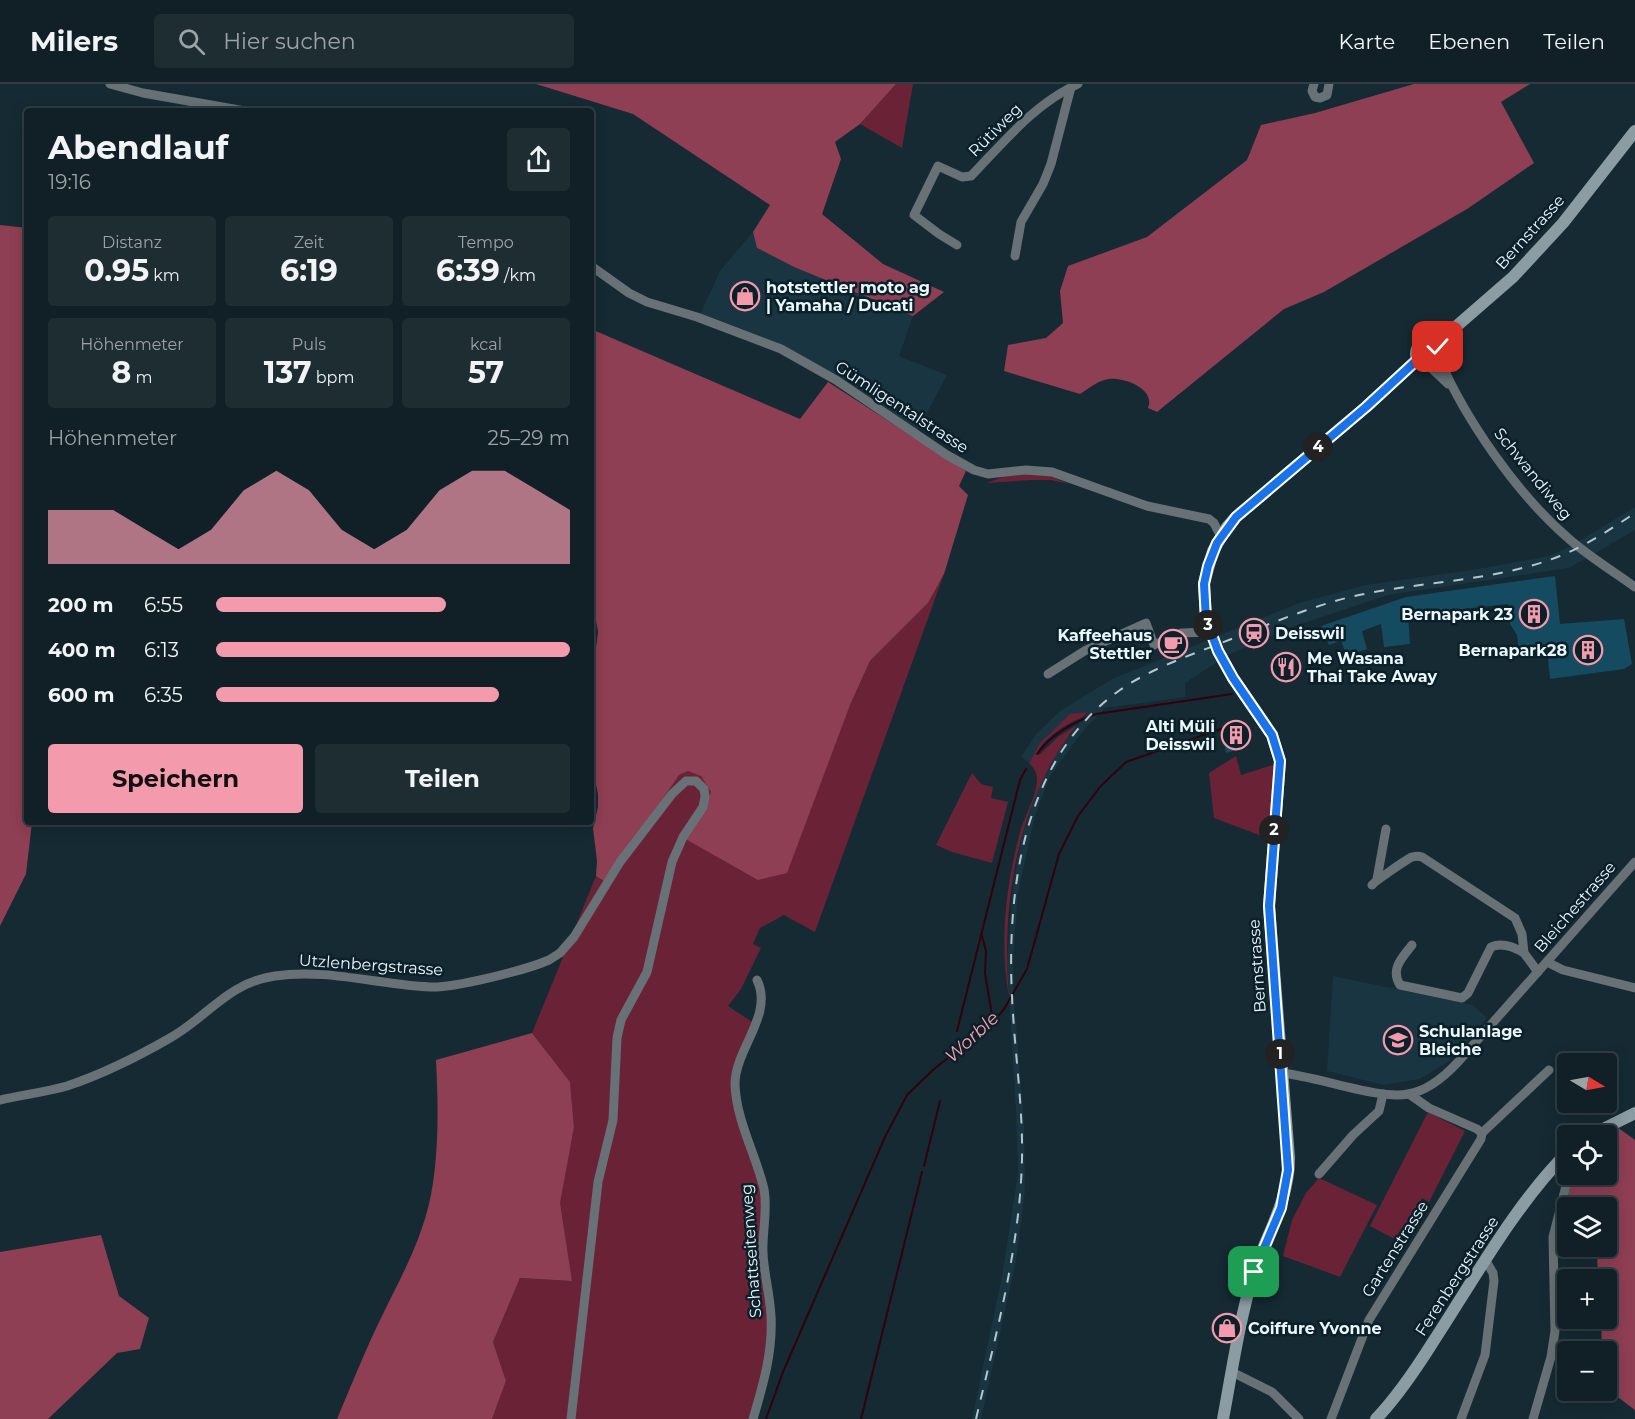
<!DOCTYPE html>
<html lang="de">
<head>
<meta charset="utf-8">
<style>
  body { margin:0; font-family:Montserrat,sans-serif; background:#1e2d32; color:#f1f3f6; height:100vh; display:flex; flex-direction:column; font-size:22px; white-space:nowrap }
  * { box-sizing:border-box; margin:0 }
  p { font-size:20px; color:#9ca3a7 }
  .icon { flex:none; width:33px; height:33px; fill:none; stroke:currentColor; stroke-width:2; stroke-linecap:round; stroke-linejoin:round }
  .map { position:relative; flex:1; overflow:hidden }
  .sheet { position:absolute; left:24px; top:24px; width:570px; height:717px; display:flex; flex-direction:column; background:#102026; border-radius:6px; box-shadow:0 3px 15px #0003,0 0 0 2px #303e43 }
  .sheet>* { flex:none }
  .needle { width:39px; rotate:100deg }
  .tools { position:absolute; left:1557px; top:969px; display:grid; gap:12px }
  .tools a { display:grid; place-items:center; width:60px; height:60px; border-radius:6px; background:#102026; box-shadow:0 3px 15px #0003,0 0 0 2px #303e43; font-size:30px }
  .pin { position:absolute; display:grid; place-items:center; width:51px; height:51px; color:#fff; margin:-26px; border-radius:12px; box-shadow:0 3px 9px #0006 }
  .km { position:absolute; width:30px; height:30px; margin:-15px; border-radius:50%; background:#222; color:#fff; font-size:16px; line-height:30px; text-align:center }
  .round { display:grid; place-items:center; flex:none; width:63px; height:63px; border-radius:6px; background:#1e2d32 }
  .summary { display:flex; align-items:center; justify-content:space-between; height:102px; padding:0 24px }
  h1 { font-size:33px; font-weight:700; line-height:45px }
  .metrics { display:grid; grid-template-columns:repeat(3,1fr); gap:9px; height:102px; padding:6px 24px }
  .metrics div { display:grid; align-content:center; border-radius:6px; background:#1e2d32; text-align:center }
  .metrics b { font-size:30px; font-weight:700 }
  .metrics small { font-size:16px; font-weight:400 }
  .metrics p { font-size:16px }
  .chart { height:168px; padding:12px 24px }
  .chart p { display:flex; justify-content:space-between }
  .chart svg { width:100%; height:108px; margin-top:6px; fill:#f39aac; opacity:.7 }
  .button { display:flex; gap:12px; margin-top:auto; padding:12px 24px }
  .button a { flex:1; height:69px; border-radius:6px; background:#f39aac; color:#111; font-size:24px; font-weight:700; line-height:69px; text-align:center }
  .button a+a { background:#1e2d32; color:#f1f3f6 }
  ul { padding:0 24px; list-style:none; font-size:20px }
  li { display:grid; grid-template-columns:96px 72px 1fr; align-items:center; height:45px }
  li i { height:15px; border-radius:8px; background:#f39aac }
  header { display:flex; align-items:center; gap:36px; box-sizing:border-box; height:84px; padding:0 30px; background:#102026; border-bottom:2px solid #303e43 }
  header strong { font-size:28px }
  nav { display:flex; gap:33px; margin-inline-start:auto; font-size:21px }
  .search { width:420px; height:54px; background:#1e2d32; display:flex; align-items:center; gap:15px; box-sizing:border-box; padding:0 21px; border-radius:6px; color:#9ca3a7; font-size:22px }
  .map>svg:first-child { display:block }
  .built { fill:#183541 }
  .green { fill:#6a2236 }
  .forest { fill:#8e3f53 }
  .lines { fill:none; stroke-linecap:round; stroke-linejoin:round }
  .stream { stroke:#32000f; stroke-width:2 }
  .building { fill:#154b60 }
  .street { stroke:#677176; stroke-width:9 }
  .secondary { stroke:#8c9ca3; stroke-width:12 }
  .rail { stroke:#b7c6cd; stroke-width:2; stroke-dasharray:10 10; stroke-linecap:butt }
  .route-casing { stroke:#fff; stroke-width:12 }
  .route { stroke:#1a73e8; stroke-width:8 }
  .labels { text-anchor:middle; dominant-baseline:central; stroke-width:5; stroke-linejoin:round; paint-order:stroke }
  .street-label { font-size:16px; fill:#eaf7fd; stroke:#0b2029 }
  .poi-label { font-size:16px; font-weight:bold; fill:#eaf7fd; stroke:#0b2029; text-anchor:start }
  .water-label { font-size:18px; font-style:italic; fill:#fda1b3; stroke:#0b2029 }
</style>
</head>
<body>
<header>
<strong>Milers</strong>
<div class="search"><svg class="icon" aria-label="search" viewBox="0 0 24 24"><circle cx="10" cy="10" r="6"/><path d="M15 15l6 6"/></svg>Hier suchen</div>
<nav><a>Karte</a><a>Ebenen</a><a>Teilen</a></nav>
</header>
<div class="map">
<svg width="1635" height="1335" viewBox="0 0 1635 1335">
  <rect width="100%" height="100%" fill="#152a33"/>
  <g class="built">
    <polygon points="753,148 757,164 794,183 913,232 899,272 947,291 917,348 877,317 834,291 700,230 720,187"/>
    <polygon points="1635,423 1635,446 1569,484 1388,511 1289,544 1228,571 1185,599 1186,613 1105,624 1082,648 1049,694 1034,735 1018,809 1013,877 1014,914 1024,1039 1025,1106 1016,1177 981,1335 972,1335 1002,1192 1018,1089 1016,1027 1007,877 1014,794 1022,752 1038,703 1062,661 1087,629 1058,642 1050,649 1040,659 1029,679 1021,673 1036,650 1060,627 1112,595 1299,519 1365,501 1478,485 1549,472 1571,462"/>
    <polygon points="1333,892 1473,921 1487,934 1448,978 1420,995 1383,1001 1327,987"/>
  </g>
  <g class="green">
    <polygon points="896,0 913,0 902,64 860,40"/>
    <polygon points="1030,390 1050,392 1069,400 1051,396 1032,396 986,399 1003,393"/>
    <polygon points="944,490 815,848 784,831 760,844 753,860 761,864 741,905 728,922 755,940 735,1000 760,1089 771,1249 754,1335 492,1335 506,1297 493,1258 520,1194 572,1197 559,1119 574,1043 570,999 532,949 596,792 604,798 679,690 688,687 701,691 711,708 701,729 850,621 870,577 928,519"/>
    <path d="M1087 628C1083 635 1077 635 1070 639 1058 646 1043 656 1037 669L1039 671 1059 652 1077 641C1017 716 1001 819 1009 913 999 859 1006 801 1020 748 1025 731 1037 712 1037 695 1037 688 1033 683 1029 679L1040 659 1070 630Z"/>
    <polygon points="1236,672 1241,691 1276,680 1267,754 1214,734 1209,689"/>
    <polygon points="972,689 981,700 993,703 991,714 1008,718 992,779 952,768 936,761"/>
    <polygon points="1428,1028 1465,1047 1429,1118 1422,1114 1400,1158 1370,1142"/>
    <polygon points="1319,1094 1377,1121 1340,1193 1283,1172 1292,1136 1306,1109"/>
  </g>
  <g class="forest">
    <polygon points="536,0 896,0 860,40 835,58 841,75 822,130 883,180 944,208 913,232 794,183 757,164 753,148 770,121 633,30"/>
    <path d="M1414 0H1530L1501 18 1534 79 1467 125 1324 208 1284 225 1157 328 1148 324C1156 305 1124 293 1109 295 1099 296 1088 305 1080 310L1004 287 1008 261 1046 254 1063 239 1060 207 1068 182 1147 153 1247 76 1261 41 1315 29Z"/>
    <polygon points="0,141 27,144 27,738 32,738 26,790 0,842"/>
    <polygon points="591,245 800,335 828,298 966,387 959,402 968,411 944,490 928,519 870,577 850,621 787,789 758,796 682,753 701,729 711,708 701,692 688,687 679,691 605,798 596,792 597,777 593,744 598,723 598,710 591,677 591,602 598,548 591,509"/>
    <path d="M532 949 570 998 574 1043 560 1119 572 1197 520 1194 493 1258 506 1297 492 1335H337C352 1300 366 1264 383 1230 404 1187 426 1148 433 1099 439 1059 438 1016 436 976Z"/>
    <polygon points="1617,1043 1635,1056 1635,1326 1607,1305 1606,1268 1596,1267 1602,1267 1601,1235 1606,1234 1606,1196 1598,1195 1597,1169 1572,1163 1606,1162 1606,1124 1568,1124 1567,1161 1557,1159 1573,1091 1606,1090 1606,1052 1598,1051"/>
    <polygon points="101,1151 119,1212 149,1234 140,1265 117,1269 48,1335 0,1335 0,1168"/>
  </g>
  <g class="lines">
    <g class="stream">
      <path d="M1037 670C1051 650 1074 638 1096 630L1232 610"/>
      <polyline points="982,852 986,867 985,889 993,938"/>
      <polyline points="957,947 1020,696 1026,685"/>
      <polyline points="924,1082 940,1017"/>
      <polyline points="766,1335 783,1288 885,1053 907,1011 934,985 993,938 1004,925 1027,885 1059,770 1078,732 1100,703 1126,678 1238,639"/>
      <polyline points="861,1335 922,1088"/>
    </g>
  </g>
  <g class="building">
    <polygon points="1555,492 1560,540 1624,535 1632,580 1624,585 1550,595 1547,564 1519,568 1517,551 1510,540 1508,520 1408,531 1410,560 1384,563 1381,540 1362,547 1367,565 1347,572 1341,557 1329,561 1321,542 1406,513"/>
    <polygon points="1243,641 1248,660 1241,662 1242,665 1226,669 1224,658 1228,657 1225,646"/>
  </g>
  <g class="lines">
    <g class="street">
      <polyline points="110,0 143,9 245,27"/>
      <polyline points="1314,0 1312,7 1315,13 1320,14 1327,11 1329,0"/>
      <path d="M957 161 939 150 914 131 938 82 962 93 971 92C1004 58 1034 20 1078 0"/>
      <polyline points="1015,172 1021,138 1043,100 1051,80 1071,3"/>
      <polyline points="591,182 629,209 647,218 697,233 781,265 836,296 947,371 974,386 988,390 1026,386 1052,388 1147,422 1209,435 1214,439 1221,453"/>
      <path d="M1439 274C1465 335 1517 410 1568 454 1588 472 1613 487 1635 503"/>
      <polyline points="1429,282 1448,300"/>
      <polyline points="1048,590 1086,566 1146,539 1154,561 1181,549 1210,548"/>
      <polyline points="1377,795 1386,745"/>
      <path d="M1372 801C1374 798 1407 775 1412 773 1416 772 1419 772 1422 773L1515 834 1522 850 1524 869 1538 888"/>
      <path d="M1412 861C1402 874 1390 885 1400 901L1462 914 1468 909 1491 863C1502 858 1514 863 1524 869"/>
      <polyline points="1547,878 1563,886 1635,904"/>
      <path d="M1281 989C1317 992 1378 1016 1408 1010 1427 1007 1446 991 1458 978L1635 778"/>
      <path d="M0 1016C22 1011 46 1008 67 1002 103 990 137 973 170 954 209 932 227 899 275 892 326 884 379 901 430 903 455 904 526 886 549 876L560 869 574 853 620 778 672 710 686 697H696L704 705 705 713 703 723 683 753 672 778 647 888 621 936 617 954 613 1036 598 1098 571 1335"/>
      <polyline points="1482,1049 1549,986"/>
      <polyline points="1319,1090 1353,1051 1379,1027 1383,1010"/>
      <polyline points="1232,1288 1272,1308 1299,1335"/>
      <path d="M753 1335C763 1301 773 1268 771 1232 770 1211 764 1190 763 1169 762 1148 768 1127 764 1105 756 1071 736 1036 735 1000 735 965 774 931 757 896"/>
      <polyline points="1331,1335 1369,1236 1481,1055 1482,1049 1477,1045 1429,1024 1409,1010"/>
      <polyline points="1461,1335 1485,1271 1494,1197 1493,1189 1486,1177"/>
      <polyline points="1533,1335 1551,1273 1555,1247 1553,1153 1569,1090"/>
    </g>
    <g class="secondary">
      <circle cx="1428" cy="270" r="12"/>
      <polyline points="1436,260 1513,193 1563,139 1635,47"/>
      <polyline points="1589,1052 1635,1029"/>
      <path d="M1223 1335C1232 1287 1239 1238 1253 1191 1266 1151 1289 1118 1289 1074L1269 822 1280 677 1272 651 1233 594 1218 567 1206 535 1204 499 1213 467 1227 443 1236 433 1366 323 1417 276"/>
      <path d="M1376 1335C1398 1312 1416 1285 1433 1258 1473 1197 1516 1119 1568 1068"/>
    </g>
    <path class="rail" d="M976 1335C996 1250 1020 1163 1022 1075 1023 1027 1016 978 1013 930 1005 817 1019 677 1120 606 1156 581 1201 568 1241 551 1280 536 1318 520 1359 511 1425 497 1497 497 1560 472 1587 461 1611 445 1635 429"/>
  </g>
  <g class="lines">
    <g class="route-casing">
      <polyline id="route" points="1254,1188 1281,1124 1288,1086 1269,822 1280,677 1272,651 1233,594 1218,567 1206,535 1204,500 1208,482 1217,459 1236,433 1366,323 1417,276 1425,282 1436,280 1440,274 1438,263"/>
    </g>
    <use href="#route" class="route"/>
  </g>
  <defs>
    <g id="shop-ring" transform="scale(1.5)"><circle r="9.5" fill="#0b2029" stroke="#f39aac" stroke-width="1.5"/><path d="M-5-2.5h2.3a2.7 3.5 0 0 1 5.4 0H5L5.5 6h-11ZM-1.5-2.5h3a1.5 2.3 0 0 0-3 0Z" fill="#f39aac"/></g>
    <g id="building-ring" transform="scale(1.5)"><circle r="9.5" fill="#0b2029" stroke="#f39aac" stroke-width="1.5"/><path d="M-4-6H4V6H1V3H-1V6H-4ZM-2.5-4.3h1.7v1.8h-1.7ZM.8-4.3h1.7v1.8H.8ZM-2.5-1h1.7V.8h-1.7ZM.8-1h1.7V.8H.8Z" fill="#f39aac"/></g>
    <g id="station-ring" transform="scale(1.5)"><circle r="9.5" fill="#0b2029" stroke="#f39aac" stroke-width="1.5"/><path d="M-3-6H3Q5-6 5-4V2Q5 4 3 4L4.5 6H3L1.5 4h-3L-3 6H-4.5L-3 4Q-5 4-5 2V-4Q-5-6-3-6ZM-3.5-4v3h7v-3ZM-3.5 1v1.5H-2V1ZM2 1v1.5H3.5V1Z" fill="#f39aac"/></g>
    <g id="cafe-ring" transform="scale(1.5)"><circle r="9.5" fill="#0b2029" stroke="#f39aac" stroke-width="1.5"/><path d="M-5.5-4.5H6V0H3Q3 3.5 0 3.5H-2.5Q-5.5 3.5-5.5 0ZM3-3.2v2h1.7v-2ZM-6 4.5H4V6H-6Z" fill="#f39aac"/></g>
    <g id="restaurant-ring" transform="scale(1.5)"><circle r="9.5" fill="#0b2029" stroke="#f39aac" stroke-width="1.5"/><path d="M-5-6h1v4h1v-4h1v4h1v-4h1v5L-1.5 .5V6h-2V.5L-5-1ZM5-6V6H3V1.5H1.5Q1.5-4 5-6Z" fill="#f39aac"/></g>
    <g id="school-ring" transform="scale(1.5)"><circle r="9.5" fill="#0b2029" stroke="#f39aac" stroke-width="1.5"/><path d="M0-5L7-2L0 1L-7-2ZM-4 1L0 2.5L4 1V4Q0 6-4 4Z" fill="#f39aac"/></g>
  </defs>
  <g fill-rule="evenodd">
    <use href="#shop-ring" x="745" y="212"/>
    <use href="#building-ring" x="1534" y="530"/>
    <use href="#station-ring" x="1254" y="549"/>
    <use href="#cafe-ring" x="1173" y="560"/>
    <use href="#building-ring" x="1588" y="566"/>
    <use href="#restaurant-ring" x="1286" y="583"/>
    <use href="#building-ring" x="1236" y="651"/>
    <use href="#school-ring" x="1398" y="956"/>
    <use href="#shop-ring" x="1227" y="1244"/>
  </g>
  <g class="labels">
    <g class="street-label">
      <text transform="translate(995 46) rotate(-45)">Rütiweg</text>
      <text transform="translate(1530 148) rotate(-48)">Bernstrasse</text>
      <text transform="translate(902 323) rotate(33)">Gümligentalstrasse</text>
      <text transform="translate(1533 390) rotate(51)">Schwandiweg</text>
      <text transform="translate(1575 823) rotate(-49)">Bleichestrasse</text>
      <text transform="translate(371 881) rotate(4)">Utzlenbergstrasse</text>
      <text transform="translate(1257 882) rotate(-94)">Bernstrasse</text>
      <text transform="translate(1395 1165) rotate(-58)">Gartenstrasse</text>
      <text transform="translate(751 1167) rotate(-94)">Schattseitenweg</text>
      <text transform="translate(1457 1192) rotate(-57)">Ferenbergstrasse</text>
    </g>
    <g class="poi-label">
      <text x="766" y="203">hotstettler moto ag<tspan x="766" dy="18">| Yamaha / Ducati</tspan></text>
      <text x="1513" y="530" text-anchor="end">Bernapark 23</text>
      <text x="1275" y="549">Deisswil</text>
      <text x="1152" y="551" text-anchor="end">Kaffeehaus<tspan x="1152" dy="18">Stettler</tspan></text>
      <text x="1567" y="566" text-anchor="end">Bernapark28</text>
      <text x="1307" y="574">Me Wasana<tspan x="1307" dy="18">Thai Take Away</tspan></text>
      <text x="1215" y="642" text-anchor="end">Alti Müli<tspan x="1215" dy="18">Deisswil</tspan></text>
      <text x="1419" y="947">Schulanlage<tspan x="1419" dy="18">Bleiche</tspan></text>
      <text x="1248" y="1244">Coiffure Yvonne</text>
    </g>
    <g class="water-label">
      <text transform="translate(972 953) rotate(-43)">Worble</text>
    </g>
  </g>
</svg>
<div class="tools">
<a><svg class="needle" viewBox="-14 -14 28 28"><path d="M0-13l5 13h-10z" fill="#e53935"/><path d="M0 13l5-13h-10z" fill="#9ca3a7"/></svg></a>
<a><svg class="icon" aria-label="locate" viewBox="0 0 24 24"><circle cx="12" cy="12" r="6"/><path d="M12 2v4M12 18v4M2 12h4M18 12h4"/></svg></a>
<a><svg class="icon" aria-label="layers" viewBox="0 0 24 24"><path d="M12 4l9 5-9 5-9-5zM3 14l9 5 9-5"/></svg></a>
<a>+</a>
<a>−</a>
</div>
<div class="pin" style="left:1254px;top:1188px;background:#1e9e55"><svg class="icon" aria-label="arrive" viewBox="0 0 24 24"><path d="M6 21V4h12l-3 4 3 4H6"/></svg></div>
<div class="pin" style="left:1438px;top:263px;background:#d93025"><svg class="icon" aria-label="check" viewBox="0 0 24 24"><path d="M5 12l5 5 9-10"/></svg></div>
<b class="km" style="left:1280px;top:970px">1</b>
<b class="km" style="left:1274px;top:746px">2</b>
<b class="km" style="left:1208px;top:541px">3</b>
<b class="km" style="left:1318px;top:363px">4</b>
<section class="sheet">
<div class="summary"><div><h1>Abendlauf</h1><p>19:16</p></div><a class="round"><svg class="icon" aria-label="share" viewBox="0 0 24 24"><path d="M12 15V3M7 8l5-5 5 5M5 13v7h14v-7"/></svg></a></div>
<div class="metrics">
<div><p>Distanz</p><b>0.95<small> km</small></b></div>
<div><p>Zeit</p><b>6:19</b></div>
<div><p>Tempo</p><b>6:39<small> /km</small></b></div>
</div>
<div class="metrics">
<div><p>Höhenmeter</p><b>8<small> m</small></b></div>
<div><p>Puls</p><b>137<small> bpm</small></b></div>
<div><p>kcal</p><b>57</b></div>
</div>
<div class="chart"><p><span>Höhenmeter</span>25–29 m</p>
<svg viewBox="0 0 160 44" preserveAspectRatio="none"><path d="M0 44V22L10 22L20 22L30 30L40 38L50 30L60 14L70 6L80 14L90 30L100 38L110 30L120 14L130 6L140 6L150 14L160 22V44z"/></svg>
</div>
<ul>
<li><b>200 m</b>6:55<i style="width:65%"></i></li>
<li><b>400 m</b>6:13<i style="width:100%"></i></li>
<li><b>600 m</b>6:35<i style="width:80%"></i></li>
</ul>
<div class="button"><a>Speichern</a><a>Teilen</a></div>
</section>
</div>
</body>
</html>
